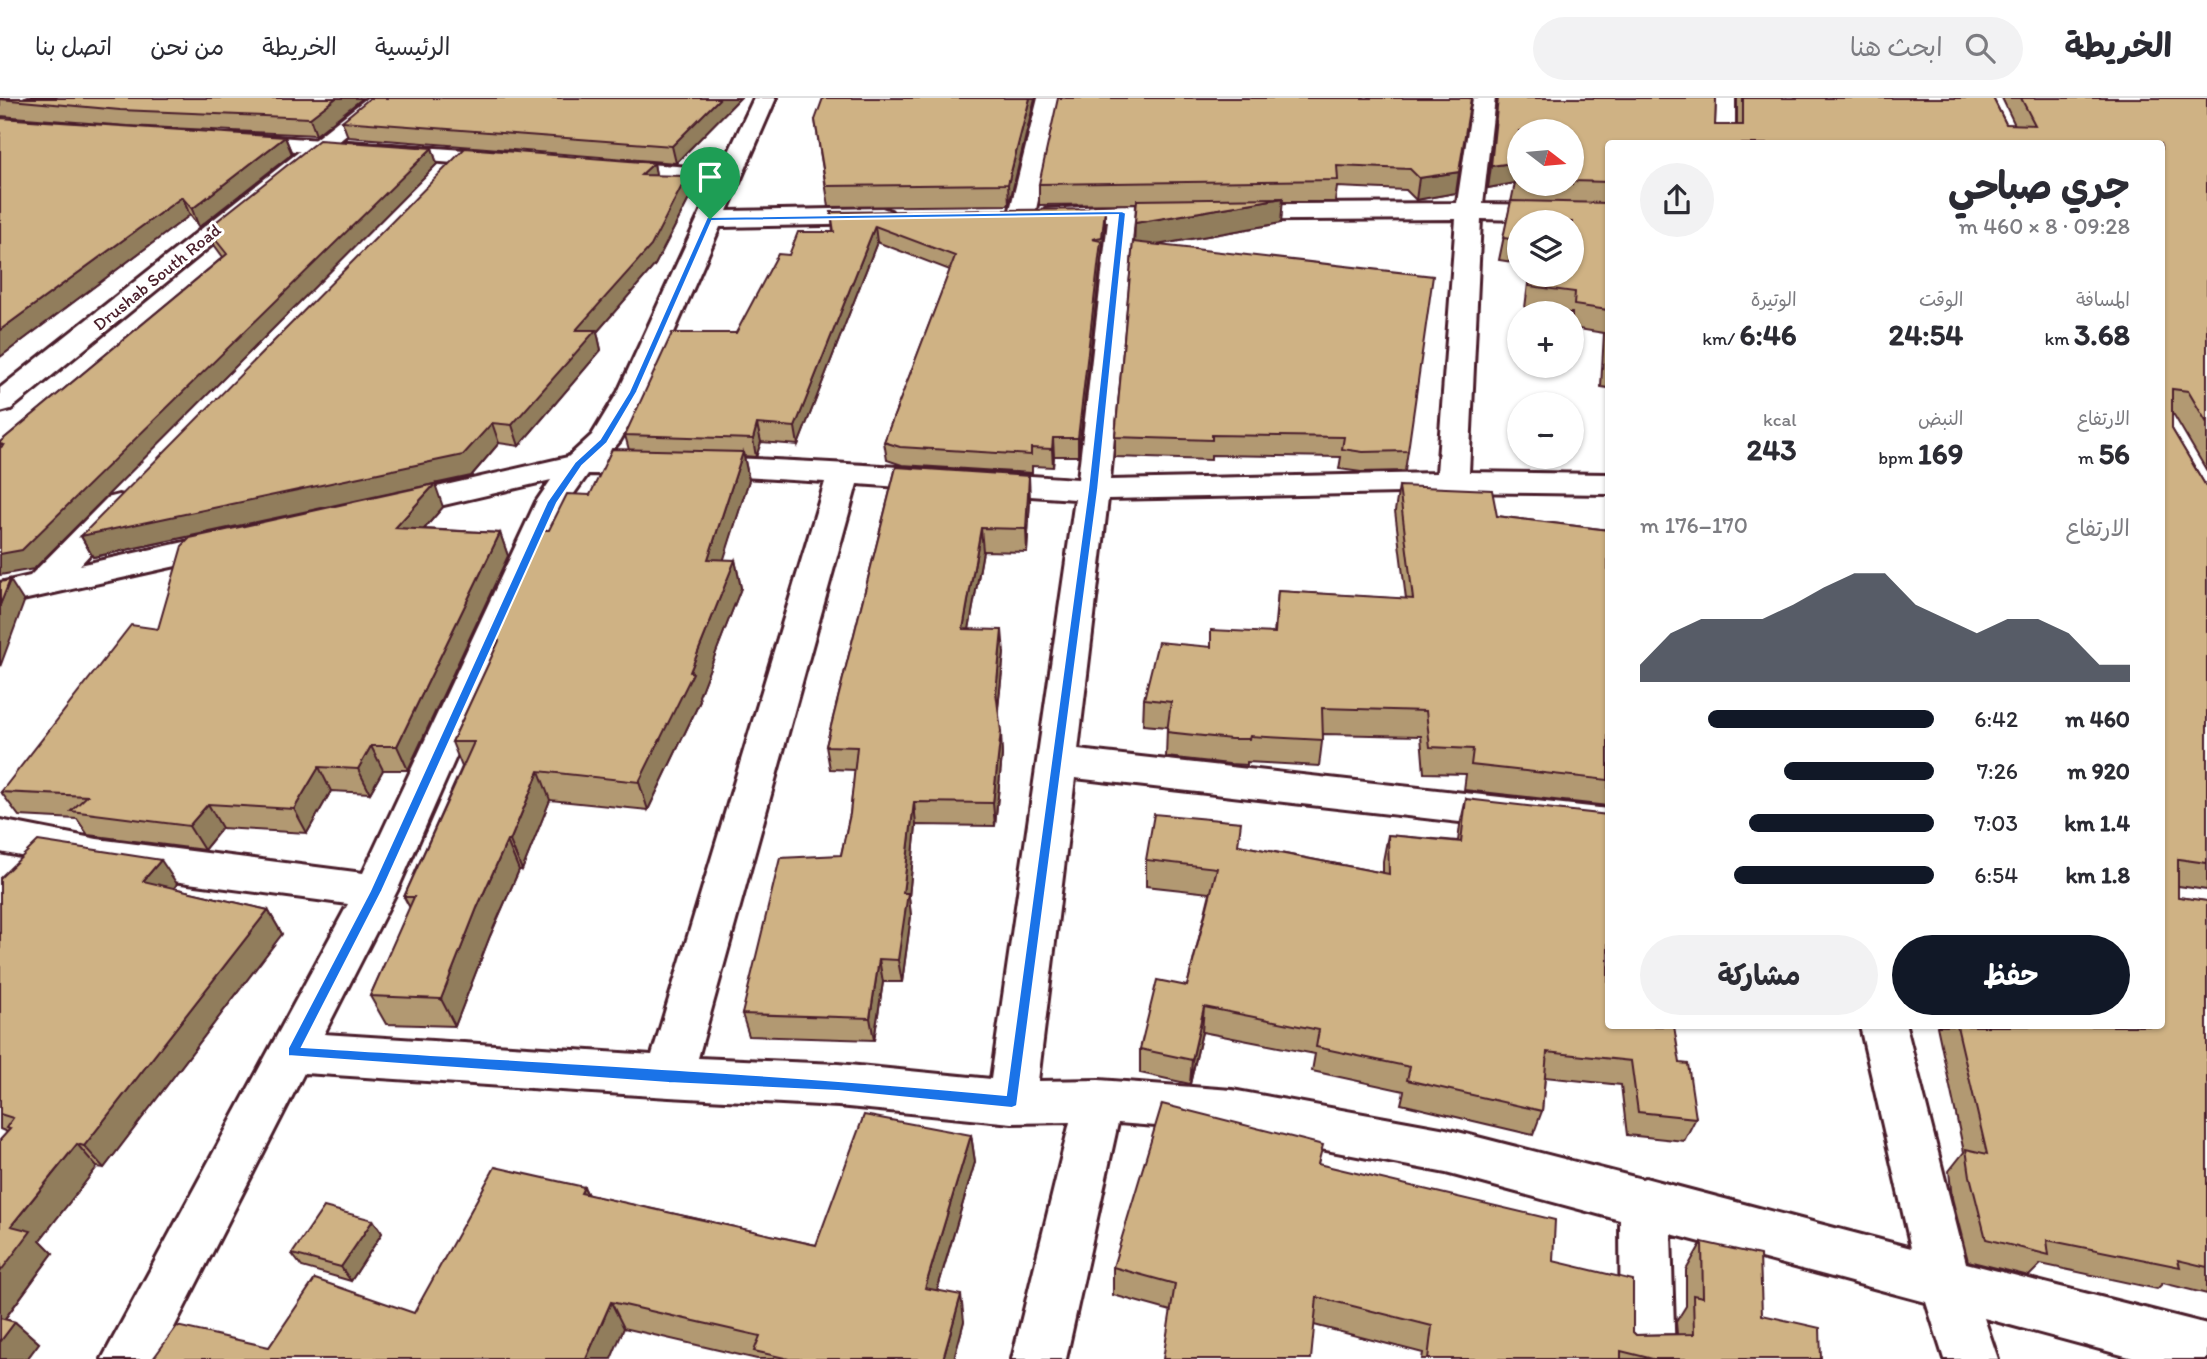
<!DOCTYPE html>
<html lang="ar">
<head>
<meta charset="utf-8">
<style>
  body { margin:0; font-family:Itim,"Playpen Sans Arabic",sans-serif; background:#f2f2f3; color:#2b2b33; direction:rtl; height:100vh; display:flex; flex-direction:column; font-size:26px; white-space:nowrap }
  * { box-sizing:border-box; margin:0 }
  p { font-size:23px; color:#7c7c81 }
  .icon { flex:none; width:38px; height:38px; fill:none; stroke:currentColor; stroke-width:2; stroke-linecap:round; stroke-linejoin:round }
  .map { position:relative; flex:1; overflow:hidden; direction:ltr }
  .side { position:absolute; left:1605px; top:42px; width:560px; height:889px; display:flex; flex-direction:column; background:#fff; border-radius:7px; box-shadow:0 2px 5px #0004; direction:rtl }
  .side>* { flex:none }
  .needle { width:46px; rotate:106deg }
  .tools { position:absolute; left:1507px; top:21px; display:grid; gap:14px }
  .tools a { display:grid; place-items:center; width:77px; height:77px; border-radius:50%; background:#fff; box-shadow:0 2px 5px #0004; font-size:35px }
  .pin { position:absolute; display:grid; place-items:center; width:60px; height:60px; color:#fff; margin:-72px -30px; border-radius:50% 50% 50% 0; rotate:-45deg; box-shadow:0 0 7px #0007 }
  .pin .icon { rotate:45deg }
  .round { display:grid; place-items:center; flex:none; width:74px; height:74px; border-radius:37px; background:#f2f2f3 }
  .headline { display:flex; align-items:center; justify-content:space-between; height:119px; padding:0 35px }
  h1 { font-size:38px; font-weight:700; line-height:52px }
  .figures { display:grid; grid-template-columns:repeat(3,1fr); gap:10px; height:119px; padding:7px 35px }
  .figures div { display:grid; align-content:center }
  .figures b { font-size:30px; font-weight:700 }
  .figures small { font-size:19px; font-weight:400 }
  .figures p { font-size:19px }
  .chart { height:196px; padding:14px 35px }
  .chart p { display:flex; justify-content:space-between }
  .chart svg { width:100%; height:126px; margin-top:7px; fill:#111827; opacity:.7 }
  .action { display:flex; gap:14px; margin-top:auto; padding:14px 35px }
  .action a { flex:1; height:80px; border-radius:42px; background:#111827; color:#fff; font-size:28px; font-weight:700; line-height:80px; text-align:center }
  .action a+a { background:#f2f2f3; color:#2b2b33 }
  ul { padding:0 35px; list-style:none; font-size:23px }
  li { display:grid; grid-template-columns:112px 84px 1fr; align-items:center; height:52px }
  li i { height:18px; border-radius:9px; background:#111827 }
  header { display:flex; align-items:center; gap:42px; box-sizing:border-box; height:98px; padding:0 35px; background:#fff; border-bottom:2px solid #e1e1e2 }
  header strong { font-size:33px }
  nav { display:flex; gap:38px; margin-inline-start:auto; font-size:24px }
  .search { width:490px; height:63px; background:#f2f2f3; display:flex; align-items:center; gap:18px; box-sizing:border-box; padding:0 24px; border-radius:38px; color:#7c7c81; font-size:26px }
  .map>svg:first-child { display:block }
  .lines { fill:none; stroke-linecap:round; stroke-linejoin:round }
  .minor-casing { stroke:#4a1f2b; stroke-width:6 }
  .tertiary-casing { stroke:#4a1f2b; stroke-width:6 }
  .minor { fill:#fff; fill-rule:evenodd }
  .tertiary { fill:#fff; fill-rule:evenodd }
  .wall { fill:#b29972; stroke:#4a1f2b; stroke-width:2; fill-rule:evenodd }
  .shaded-wall { fill:#917d5c; stroke:#4a1f2b; stroke-width:2 }
  .building { fill:#cfb284; stroke:#4a1f2b; stroke-width:2 }
  .route { fill:#1a73e8; stroke:#fff; stroke-width:2; fill-rule:evenodd }
  .labels { text-anchor:middle; dominant-baseline:central; stroke-width:6; stroke-linejoin:round; paint-order:stroke }
  .far-street-label { font-size:18px; fill:#4a1f2b; stroke:#fff }
</style>
</head>
<body>
<header>
<strong>الخريطة</strong>
<div class="search"><svg class="icon" aria-label="search" viewBox="0 0 24 24"><circle cx="10" cy="10" r="6"/><path d="M15 15l6 6"/></svg>ابحث هنا</div>
<nav><a>الرئيسية</a><a>الخريطة</a><a>من نحن</a><a>اتصل بنا</a></nav>
</header>
<div class="map">
<svg width="2207" height="1261" viewBox="0 0 2207 1261">
  <rect width="100%" height="100%" fill="#fff"/>
  <filter id="ink" filterUnits="userSpaceOnUse"><feTurbulence type="fractalNoise" baseFrequency=".0143" numOctaves="2"/><feDisplacementMap in="SourceGraphic" scale="14" xChannelSelector="R" yChannelSelector="G"/><feConvolveMatrix kernelMatrix="1 2 1 2 8 2 1 2 1" color-interpolation-filters="sRGB"/></filter>
  <g filter="url(#ink)">
    <g class="lines">
      <g class="minor-casing">
        <g id="minor">
          <polygon points="27,0 54,0 51,5 8,31 0,33 0,16"/>
          <path d="M754 0H776L727 113 882 110 891 113 895 118 891 123 882 126 720 129 648 294 620 343 608 357C765 358 921 371 1078 381L1108 123 1045 121 1041 116 1045 111 1122 107 1457 105 1473 0H1495L1483 106 1608 108V124L1481 121 1469 374 1608 376V396L1452 394 1108 401 1078 652 1608 711V741L1075 680 1038 983 1099 982 1232 992 1446 1031 1642 1081 1645 1080 1911 1150 1860 928H1906L1966 1165 2207 1226V1261H2137L1984 1220 1998 1261H1944L1926 1204 1671 1136 1675 1261H1621L1620 1122 1446 1075 1232 1034 1118 1025 1066 1261H1012L1070 1024 1012 1025 838 1008 669 999 304 975 158 1261H102L348 806 97 773 0 754V722L97 741 363 775 536 404 551 382 388 420 376 417 371 410 376 403 568 359 592 337 618 294 714 85 602 77 593 75 590 70 593 65 602 63 721 71ZM1456 121 1437 375 1110 382 1134 123ZM588 376 709 377 825 384 652 957 324 936 397 793 568 404ZM857 386 1075 401 991 981 838 966 698 960Z"/>
          <polygon points="1038,0 1060,0 1035,116 1031,121 1022,124 1013,121 1009,116"/>
          <polygon points="1713,0 1735,0 1735,46 1711,46"/>
          <polygon points="236,36 507,55 516,57 519,62 516,67 507,69 228,48 224,43 228,38"/>
          <polygon points="119,397 131,400 135,407 80,467 230,434 242,438 247,445 242,452 230,456 0,507 0,485 30,478 107,400"/>
        </g>
      </g>
      <g class="tertiary-casing">
        <polygon id="tertiary" points="367,0 392,0 11,311 0,314 0,290"/>
      </g>
      <use href="#minor" class="minor"/>
      <use href="#tertiary" class="tertiary"/>
    </g>
    <g class="wall">
      <polygon points="0,0 363,0 316,37 127,28 0,18"/>
      <polygon points="740,0 676,65 348,39 342,23"/>
      <polygon points="1035,0 1009,107 829,109 815,22"/>
      <polygon points="1471,0 1456,95 1416,102 1406,92 1337,89 1335,104 1282,104 1281,125 1156,147 1408,353 1405,373 1361,374 1339,371 1341,359 1211,357 1211,362 1115,359 1115,339 1134,144 1136,106 1039,107 1039,86"/>
      <path d="M1497 0H1716L1715 27H1737V0H1993L2006 26 2015 27 2002 0H2207V373L2174 317 2172 316V331L2207 390V792L2178 788V799L2207 803V1196L2163 1185 2157 1191 2041 1166 2029 1178 1968 1163 1952 1100 1949 1073 1964 1054 1937 928H2161V46H1608V290L1601 289 1604 235 1572 230V215H1562L1525 210 1529 177H1572L1519 124V165L1499 162 1515 85 1488 90ZM1519 33H1572V86H1519Z"/>
      <polygon points="0,20 285,39 292,56 199,129 190,117 0,259"/>
      <polygon points="432,50 437,66 34,471 0,350 0,344 223,159 215,148 207,131"/>
      <polygon points="654,65 656,77 691,97 655,167 597,234 601,252 519,348 499,345 471,378 93,459 81,438"/>
      <polygon points="831,114 1105,128 1078,358 1054,358 1053,369 1032,368 1032,375 902,367 887,362 884,344 950,172 877,144 798,347 761,344 756,359 744,358 749,382 723,462 735,462 741,490 699,598 700,603 648,712 550,702 522,772 519,772 490,838 455,928 386,926 370,898 410,810 404,799 462,669 452,644 495,552 489,537 549,432 590,397 629,352 625,337 736,235 789,157 833,134"/>
      <polygon points="896,369 1030,401 1027,454 983,453 969,531 1004,555 998,611 1002,657 995,728 916,727 909,799 911,818 902,884 883,884 874,942 749,938 742,916 841,757 850,716 855,672 830,671 826,648"/>
      <polygon points="1399,388 1497,418 1608,432 1608,708 1464,692 1466,676 1424,675 1421,638 1323,636 1319,668 1247,664 1247,667 1229,666 1166,659 1167,629 1143,627 1144,601 1210,549 1274,535 1278,493 1406,501 1395,413"/>
      <polygon points="443,409 424,431 500,435 508,458 408,672 383,672 370,695 331,693 307,735 222,730 204,752 88,737 77,721 19,718 1,694 158,531"/>
      <polygon points="1466,701 1680,965 1696,1020 1684,1043 1627,1037 1621,987 1545,979 1542,1013 1533,1037 1401,1006 1404,993 1312,973 1315,956 1202,934 1190,986 1140,975 1140,951 1187,888 1210,795 1146,788 1146,762 1239,747 1383,775 1383,763 1388,737 1458,743 1460,727"/>
      <polygon points="0,780 177,786 173,790 268,812 282,836 104,1070 97,1069 40,1142 53,1155 5,1221 15,1224 39,1245 27,1261 0,1261 7,1034 0,1031"/>
      <polygon points="971,1037 975,1064 937,1193 964,1223 954,1261 757,1261 624,1230 269,1249 414,1215 584,1089 588,1097 816,1147"/>
      <polygon points="1319,1067 1553,1163 1636,1237 1677,1236 1676,1224 1686,1208 1686,1172 1702,1144 1762,1217 1821,1261 1422,1261 1423,1255 1314,1227 1171,1213 1113,1197 1113,1169"/>
      <polygon points="373,1122 382,1135 351,1183 302,1169 292,1156"/>
    </g>
    <g class="shaded-wall">
      <polygon points="336,0 363,0 316,37 310,20"/>
      <polygon points="720,0 740,0 676,65 672,48"/>
      <polygon points="1030,0 1035,0 1009,107 1008,86"/>
      <polygon points="285,39 292,56 199,129 192,111"/>
      <polygon points="432,50 437,66 34,471 0,477 0,456"/>
      <polygon points="1519,64 1515,85 1488,90 1491,68"/>
      <polygon points="654,65 657,83 641,77"/>
      <polygon points="1459,74 1456,95 1416,102 1419,80"/>
      <polygon points="687,78 691,97 655,167 597,234 601,252 519,348 512,327 576,232"/>
      <polygon points="182,99 190,117 0,259 0,232"/>
      <polygon points="1283,100 1281,125 1134,151 1135,125"/>
      <polygon points="1105,111 1105,128 1078,358 1078,340 1092,141"/>
      <polygon points="875,128 877,144 798,347 795,329"/>
      <polygon points="492,325 499,345 471,378 93,459 81,438"/>
      <polygon points="757,326 761,344 756,359 753,341"/>
      <polygon points="1053,340 1054,358 1053,369 1052,351"/>
      <polygon points="743,354 749,382 715,489 708,461"/>
      <polygon points="1029,378 1030,401 1027,454 1026,431"/>
      <polygon points="435,386 443,409 405,453 395,430"/>
      <polygon points="981,430 983,453 965,554 963,531"/>
      <polygon points="500,435 508,458 408,672 397,648"/>
      <polygon points="735,462 741,490 699,598 700,603 648,712 639,684 690,574"/>
      <polygon points="10,482 24,504 0,569 0,507"/>
      <polygon points="1002,532 1004,555 997,618 996,594"/>
      <polygon points="1001,633 1002,657 995,728 993,705"/>
      <polygon points="371,648 383,672 370,695 358,671"/>
      <polygon points="319,669 331,693 307,735 294,711"/>
      <polygon points="539,673 550,702 522,772 510,743"/>
      <polygon points="914,704 916,727 909,799 911,818 902,884 898,862 903,795"/>
      <polygon points="208,706 222,730 204,752 189,728"/>
      <polygon points="507,743 519,772 490,838 455,928 441,901 477,810"/>
      <polygon points="161,762 177,786 160,808 143,783"/>
      <polygon points="268,812 282,836 104,1070 84,1048"/>
      <polygon points="879,861 883,884 874,942 870,920"/>
      <polygon points="1204,909 1202,934 1190,986 1192,962"/>
      <polygon points="971,1037 975,1064 930,1216 925,1190"/>
      <polygon points="77,1046 97,1069 40,1142 53,1155 0,1227 0,1174 11,1128"/>
      <polygon points="584,1089 597,1116 581,1095"/>
      <polygon points="373,1122 382,1135 351,1183 341,1169"/>
      <polygon points="961,1197 964,1223 954,1261 943,1261"/>
      <polygon points="611,1204 624,1230 611,1261 586,1261"/>
      <polygon points="15,1224 39,1245 27,1261 0,1261 0,1244"/>
    </g>
    <g class="building">
      <polygon points="0,0 336,0 310,20 120,12 0,1"/>
      <polygon points="370,0 720,0 672,48 342,23"/>
      <polygon points="823,0 1030,0 1008,86 826,88 815,22"/>
      <polygon points="1058,0 1471,0 1459,74 1419,80 1410,71 1337,68 1338,82 1039,86"/>
      <polygon points="1498,0 1716,0 1715,27 1743,27 1743,0 1993,0 2006,26 2035,27 2021,0 2207,0 2207,325 2188,293 2172,291 2172,331 2207,390 2207,765 2178,761 2178,799 2207,803 2207,1169 2178,1162 2180,1169 2047,1142 2049,1157 1986,1141 1970,1078 1966,1051 1987,1056 1957,928 2161,928 2161,46 1608,46 1608,84 1572,83 1572,33 1519,33 1519,64 1491,68"/>
      <polygon points="0,20 285,39 192,111 182,99 0,232"/>
      <polygon points="319,42 432,50 22,452 0,456 0,350 4,347 0,346 0,344 227,156 207,131"/>
      <polygon points="465,50 654,65 641,77 687,78 651,148 576,232 596,232 512,327 492,325 463,357 81,438"/>
      <polygon points="1519,66 1519,82 1515,82"/>
      <polygon points="1283,100 1135,125 1137,102"/>
      <polygon points="1511,103 1608,105 1608,212 1574,207 1575,194 1529,188 1531,177 1572,177 1572,124 1519,124 1519,142 1503,140"/>
      <polygon points="1105,111 1102,139 1092,141 1101,143 1078,340 1053,340 1052,351 1031,350 1031,357 900,349 884,344 955,158 875,128 795,329 757,326 753,341 625,337 672,235 736,235 778,156 789,157 798,134 834,134 831,114"/>
      <polygon points="1133,144 1433,178 1408,353 1363,354 1342,351 1344,339 1212,337 1212,342 1115,339"/>
      <polygon points="612,351 743,354 708,461 735,462 690,574 693,575 639,684 539,673 510,743 507,743 477,810 441,901 370,898 414,799 404,799 474,644 452,644 499,543 489,537 537,432 549,432 567,396 590,397"/>
      <polygon points="896,369 1029,378 1026,431 981,430 963,531 1002,532 996,594 1001,633 993,705 914,704 903,795 908,795 898,862 879,861 870,920 742,916 780,760 841,757 850,716 857,649 826,648"/>
      <polygon points="435,386 395,430 500,435 397,648 371,648 358,671 319,669 294,711 208,706 189,728 71,713 87,698 1,694 131,527 158,531 182,448 190,440"/>
      <polygon points="1399,388 1492,392 1497,418 1608,432 1608,682 1471,667 1473,651 1430,649 1426,613 1322,610 1323,642 1250,638 1249,641 1231,641 1167,634 1171,604 1144,601 1158,544 1211,549 1211,532 1275,535 1278,493 1413,501"/>
      <polygon points="10,482 0,507 0,484"/>
      <polygon points="1466,701 1608,717 1608,928 1674,928 1680,965 1688,966 1696,1020 1638,1014 1631,963 1547,954 1542,1013 1407,982 1410,969 1316,949 1319,932 1204,909 1192,962 1140,951 1157,882 1187,888 1217,770 1146,762 1154,716 1241,724 1238,747 1389,776 1388,737 1461,744"/>
      <polygon points="38,743 161,762 143,783 268,812 84,1048 77,1046 11,1128 31,1133 0,1174 0,1042 10,1031 6,1030 13,1020 0,1016 0,780"/>
      <polygon points="1162,1006 1323,1047 1318,1066 1555,1122 1553,1163 1633,1182 1633,1234 1636,1237 1694,1236 1693,1197 1703,1199 1702,1144 1760,1157 1762,1217 1820,1230 1821,1261 1653,1261 1621,1253 1621,1261 1428,1261 1432,1228 1317,1199 1311,1261 1163,1261 1175,1186 1113,1169"/>
      <polygon points="864,1017 971,1037 925,1190 961,1197 943,1261 789,1261 754,1253 760,1238 611,1204 586,1261 153,1261 177,1228 269,1249 315,1181 414,1215 495,1069 584,1089 581,1095 816,1147"/>
      <polygon points="324,1109 373,1122 341,1169 292,1156"/>
      <polygon points="0,1220 15,1224 0,1244"/>
    </g>
  </g>
  <path class="route" d="M1122 113 1126 115 1098 392 1017 1008 1012 1010 838 993 669 985 288 958V950L370 793 547 404 575 364 600 341 629 294 707 119ZM1118 117 1088 392 1006 997C772 975 537 964 302 949L382 793 557 405 582 368 607 345 637 294 712 123Z"/>
  <g class="labels">
    <g class="far-street-label">
      <text transform="translate(157 179) rotate(-39)">Drushab South Road</text>
    </g>
  </g>
</svg>
<div class="tools">
<a><svg class="needle" viewBox="-14 -14 28 28"><path d="M0-13l5 13h-10z" fill="#e53935"/><path d="M0 13l5-13h-10z" fill="#7c7c81"/></svg></a>
<a><svg class="icon" aria-label="layers" viewBox="0 0 24 24"><path d="M12 4l9 5-9 5-9-5zM3 14l9 5 9-5"/></svg></a>
<a>+</a>
<a>−</a>
</div>
<div class="pin" style="left:710px;top:121px;background:#1e9e55"><svg class="icon" aria-label="arrive" viewBox="0 0 24 24"><path d="M6 21V4h12l-3 4 3 4H6"/></svg></div>
<section class="side">
<div class="headline"><div><h1>جري صباحي</h1><p>09:28 · 8 × 460 m</p></div><a class="round"><svg class="icon" aria-label="share" viewBox="0 0 24 24"><path d="M12 15V3M7 8l5-5 5 5M5 13v7h14v-7"/></svg></a></div>
<div class="figures">
<div><p>المسافة</p><b>3.68<small> km</small></b></div>
<div><p>الوقت</p><b>24:54</b></div>
<div><p>الوتيرة</p><b>6:46<small> /km</small></b></div>
</div>
<div class="figures">
<div><p>الارتفاع</p><b>56<small> m</small></b></div>
<div><p>النبض</p><b>169<small> bpm</small></b></div>
<div><p>kcal</p><b>243</b></div>
</div>
<div class="chart"><p><span>الارتفاع</span>170–176 m</p>
<svg viewBox="0 0 160 44" preserveAspectRatio="none"><path d="M0 44V38L10 27L20 22L30 22L40 22L50 17L60 11L70 6L80 6L90 17L100 22L110 27L120 22L130 22L140 27L150 38L160 38V44z"/></svg>
</div>
<ul>
<li><b>460 m</b>6:42<i style="width:77%"></i></li>
<li><b>920 m</b>7:26<i style="width:51%"></i></li>
<li><b>1.4 km</b>7:03<i style="width:63%"></i></li>
<li><b>1.8 km</b>6:54<i style="width:68%"></i></li>
</ul>
<div class="action"><a>حفظ</a><a>مشاركة</a></div>
</section>
</div>
</body>
</html>
